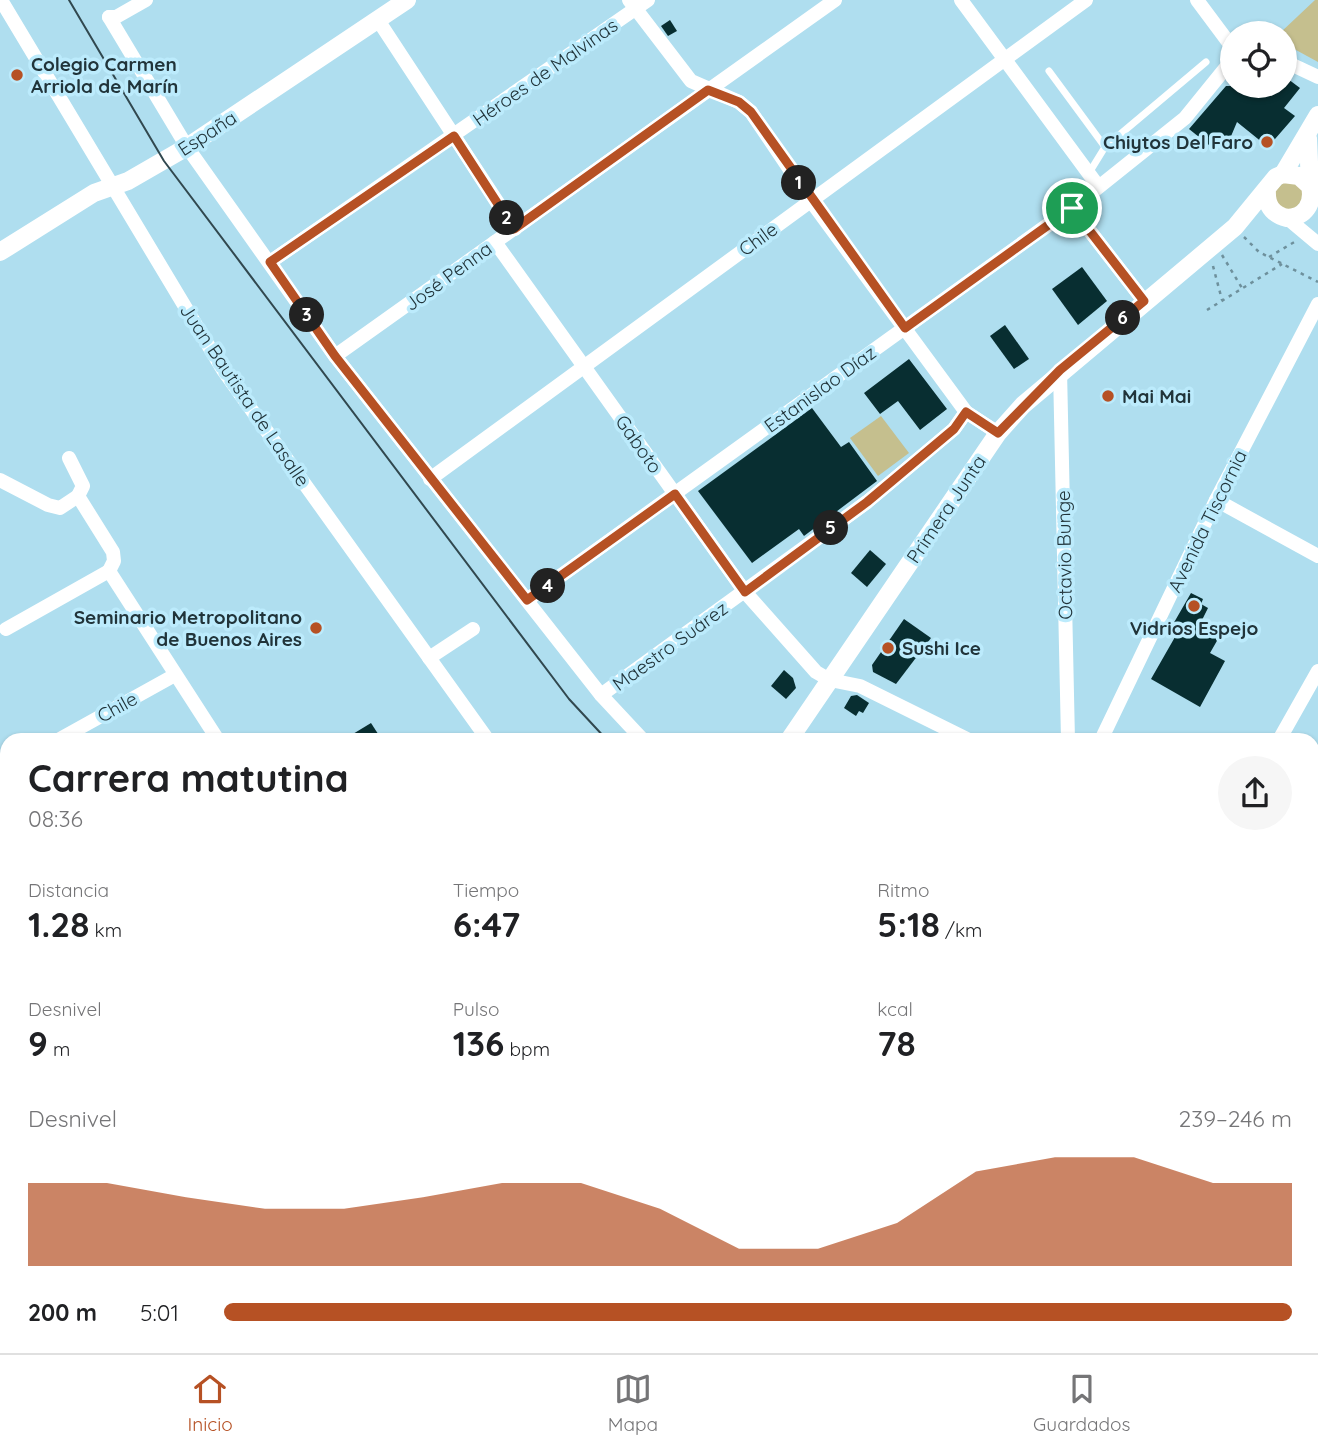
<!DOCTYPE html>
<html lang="es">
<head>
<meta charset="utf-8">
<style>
  body { margin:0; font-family:Quicksand,sans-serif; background:#f6f6f6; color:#202124; height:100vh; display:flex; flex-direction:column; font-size:26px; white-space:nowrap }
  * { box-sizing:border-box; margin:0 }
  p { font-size:23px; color:#757577 }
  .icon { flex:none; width:38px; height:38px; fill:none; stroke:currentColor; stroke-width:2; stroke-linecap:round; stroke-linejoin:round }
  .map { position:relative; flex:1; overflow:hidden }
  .details { position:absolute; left:0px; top:733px; width:1320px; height:621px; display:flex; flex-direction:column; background:#fff; border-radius:21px 21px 0 0; box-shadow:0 2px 5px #0004 }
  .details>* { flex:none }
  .fabs { position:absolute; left:1220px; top:21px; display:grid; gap:14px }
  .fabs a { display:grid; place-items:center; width:77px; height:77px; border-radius:50%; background:#fff; box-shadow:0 2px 5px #0004; font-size:35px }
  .pin { position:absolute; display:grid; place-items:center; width:60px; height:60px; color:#fff; margin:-30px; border:4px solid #fff; border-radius:50%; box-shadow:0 2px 7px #0007 }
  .km { position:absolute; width:35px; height:35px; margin:-18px; border-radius:50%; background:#222; color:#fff; font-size:19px; line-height:35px; text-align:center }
  .round { display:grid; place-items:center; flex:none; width:74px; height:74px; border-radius:37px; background:#f6f6f6 }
  .headline { display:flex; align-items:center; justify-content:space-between; height:119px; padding:0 28px }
  h1 { font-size:38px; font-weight:700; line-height:52px }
  .metrics { display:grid; grid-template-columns:repeat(3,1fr); gap:10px; height:119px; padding:7px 28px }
  .metrics div { display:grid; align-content:center }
  .metrics b { font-size:35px; font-weight:700 }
  .metrics small { font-size:19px; font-weight:400 }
  .metrics p { font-size:19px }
  .chart { height:196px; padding:14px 28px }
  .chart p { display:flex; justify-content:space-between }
  .chart svg { width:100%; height:126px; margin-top:7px; fill:#b65124; opacity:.7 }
  ul { padding:0 28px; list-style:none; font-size:23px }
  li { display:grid; grid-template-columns:112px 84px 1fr; align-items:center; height:52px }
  li i { height:18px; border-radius:9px; background:#b65124 }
  .menu { display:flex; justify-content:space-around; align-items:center; height:98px; border-top:2px solid #e0e0e0; background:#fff; font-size:19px; color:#757577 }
  .menu a { display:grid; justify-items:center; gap:4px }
  .menu .on { color:#b65124 }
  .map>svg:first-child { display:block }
  .green { fill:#c5bf8e }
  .building { fill:#082e31 }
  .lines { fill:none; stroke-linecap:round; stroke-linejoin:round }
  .path { stroke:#6e909c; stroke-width:2.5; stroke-dasharray:3.5 5; stroke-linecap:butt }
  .service { stroke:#fff; stroke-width:7 }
  .minor { stroke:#fff; stroke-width:14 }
  .tertiary { stroke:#fff; stroke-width:18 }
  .secondary { stroke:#fff; stroke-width:19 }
  .primary { stroke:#fff; stroke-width:21 }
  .tram { stroke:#31484f; stroke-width:2 }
  .route-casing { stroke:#fff; stroke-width:14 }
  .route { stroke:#b65124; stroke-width:9 }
  .poi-dot { fill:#b65124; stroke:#bcebfc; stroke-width:2.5 }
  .labels { text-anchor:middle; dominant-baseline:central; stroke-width:7; stroke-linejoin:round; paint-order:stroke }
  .poi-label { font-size:19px; font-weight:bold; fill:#21343a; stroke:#bcebfc; text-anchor:start }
  .street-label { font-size:19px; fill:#21343a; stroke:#bcebfc }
</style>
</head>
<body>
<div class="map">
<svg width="1318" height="1353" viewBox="0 0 1318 1353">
  <rect width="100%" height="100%" fill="#afdeef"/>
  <g class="green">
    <polygon points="1315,0 1318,0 1318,62 1285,44 1284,33 1280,33"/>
    <polygon points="1285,181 1299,183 1305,197 1293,211 1278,207 1274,192"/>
    <polygon points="881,416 909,453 878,476 850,438"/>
    <polygon points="1313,1275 1318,1277 1318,1353 1229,1353 1227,1348 1312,1348"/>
    <polygon points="740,1348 868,1348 864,1353 751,1353"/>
  </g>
  <g class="building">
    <polygon points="670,20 677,31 668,36 661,26"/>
    <polygon points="1284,76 1300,88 1284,108 1295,116 1268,147 1237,122 1229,141 1219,146 1209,145 1189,129 1226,86 1284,86"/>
    <polygon points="1082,267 1107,301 1078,325 1052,289"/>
    <polygon points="1005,325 1029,359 1014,369 990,336"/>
    <polygon points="909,359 947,409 920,430 898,401 880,414 864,393"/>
    <polygon points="812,408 841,447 849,442 877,481 804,536 799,529 752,563 698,491"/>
    <polygon points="870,550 886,564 867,587 851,573"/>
    <polygon points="1191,593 1203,599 1201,604 1208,608 1202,620 1222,632 1210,653 1225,661 1200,707 1151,679 1179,630 1172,626"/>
    <polygon points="904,619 931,638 896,684 873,672 872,665"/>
    <polygon points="784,670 793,678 796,688 786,699 771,686"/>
    <polygon points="857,695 869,703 863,713 859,711 856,716 844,708 851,696"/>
    <polygon points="371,723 382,740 343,740"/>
  </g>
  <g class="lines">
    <g class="path">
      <polyline points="1244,237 1259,252 1318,282"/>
      <polyline points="1222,255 1242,288"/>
      <polyline points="1269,257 1296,241"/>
      <polyline points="1213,266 1222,300"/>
      <polyline points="1207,310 1282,264"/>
      <polyline points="1312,1205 1318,1209"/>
      <polyline points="792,1348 803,1353"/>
      <polyline points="821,1353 824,1348"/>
    </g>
    <g class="service">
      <polyline points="1049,71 1105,147 1089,173"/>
      <polyline points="1105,147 1206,62"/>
    </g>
    <g class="minor">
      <polyline points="1,0 223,370 488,740"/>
      <polyline points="629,0 691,81 739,102 751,112 811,201 966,412 998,433"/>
      <polyline points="961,0 1098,186"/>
      <polyline points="1197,0 1232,47"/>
      <polyline points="109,17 187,147 335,356 601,695 643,740"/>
      <polyline points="109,17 116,17 146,0"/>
      <polyline points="378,20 515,229"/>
      <polyline points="1284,61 1318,77"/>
      <polyline points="1072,208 1144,301"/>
      <polyline points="1287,218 1318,244"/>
      <polyline points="495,242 745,592 816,672 830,680 860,686 969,740"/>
      <polyline points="270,262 648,0"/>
      <polyline points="335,356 835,0"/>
      <polyline points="1060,370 1068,740"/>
      <polyline points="430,479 1086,0"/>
      <polyline points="0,480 48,505 60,508 78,496 83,486 69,458"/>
      <polyline points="78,496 113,552 114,561 109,571 218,740"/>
      <polyline points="1216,500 1318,556"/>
      <polyline points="527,600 1085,198 1185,118 1232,60"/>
      <polyline points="6,629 109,571"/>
      <polyline points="429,658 473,629"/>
      <polyline points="601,695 867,502 954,429 966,412"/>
      <polyline points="58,740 175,675"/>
      <polyline points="1101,740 1216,500 1318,304"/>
      <polyline points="1279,740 1318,671"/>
      <polyline points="0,773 7,769"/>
      <polyline points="1312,918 1318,921"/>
      <polyline points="1312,970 1318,960"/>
      <polyline points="0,975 7,971"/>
      <polyline points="1312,1118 1318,1121"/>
      <polyline points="0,1134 7,1129"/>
      <polyline points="1312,1155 1318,1150"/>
      <polyline points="1312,1259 1318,1262"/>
      <polyline points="164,1348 169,1353"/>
      <polyline points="899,1348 909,1353"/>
      <polyline points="1093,1349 1095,1348"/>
      <polyline points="401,1353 406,1348"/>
      <polyline points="599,1353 603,1348"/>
      <polyline points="871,1353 875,1348"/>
    </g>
    <g class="tertiary">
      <polyline points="1308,138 1310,186"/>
      <polyline points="1283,174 1318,115"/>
      <polyline points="0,252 94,193 128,181 187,147 407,0"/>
      <path d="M789 740 998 433 1023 405 1235 227 1276 177 1283 174 1299 176 1310 186C1314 204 1305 217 1287 218 1272 214 1266 205 1267 190"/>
      <polyline points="42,1353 51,1348"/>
    </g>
    <g class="secondary">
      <polyline points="347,1348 353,1353"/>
      <polyline points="725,1348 737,1353"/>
    </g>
    <polyline class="primary" points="0,1025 7,1032"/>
    <g class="tram">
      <polyline points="69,0 164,161 569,699 607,740"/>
      <polyline points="1312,1183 1318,1187"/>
    </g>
  </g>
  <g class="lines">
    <g class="route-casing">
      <polygon id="route" points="708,90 739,102 751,112 905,328 1072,208 1144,301 1060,370 998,433 966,412 954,429 867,502 745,592 675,494 527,600 335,356 270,262 454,136 514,229"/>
    </g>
    <use href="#route" class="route"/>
  </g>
  <g class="poi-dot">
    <circle cx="17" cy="75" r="7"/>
    <circle cx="1267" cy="142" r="7"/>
    <circle cx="1108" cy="396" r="7"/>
    <circle cx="1194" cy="606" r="7"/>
    <circle cx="316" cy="628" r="7"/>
    <circle cx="888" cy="648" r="7"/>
  </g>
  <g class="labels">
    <g class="poi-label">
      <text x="31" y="64">Colegio Carmen<tspan x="31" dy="22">Arriola de Marín</tspan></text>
      <text x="1253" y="142" text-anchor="end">Chiytos Del Faro</text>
      <text x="1122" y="396">Mai Mai</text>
      <text x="302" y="617" text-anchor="end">Seminario Metropolitano<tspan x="302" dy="22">de Buenos Aires</tspan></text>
      <text x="1194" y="628" text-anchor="middle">Vidrios Espejo</text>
      <text x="902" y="648">Sushi Ice</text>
    </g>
    <g class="street-label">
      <text transform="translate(545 72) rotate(-35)">Héroes de Malvinas</text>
      <text transform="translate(207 133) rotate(-33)">España</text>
      <text transform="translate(758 239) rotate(-36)">Chile</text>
      <text transform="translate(448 276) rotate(-36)">José Penna</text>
      <text transform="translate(820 389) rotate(-36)">Estanislao Díaz</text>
      <text transform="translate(245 395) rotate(56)">Juan Bautista de Lasalle</text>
      <text transform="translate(639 444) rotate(55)">Gaboto</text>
      <text transform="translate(946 509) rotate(-56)">Primera Junta</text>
      <text transform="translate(1207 521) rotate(-64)">Avenida Tiscornia</text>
      <text transform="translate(1064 555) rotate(-91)">Octavio Bunge</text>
      <text transform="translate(670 646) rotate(-36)">Maestro Suárez</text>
      <text transform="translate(117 707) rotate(-29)">Chile</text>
    </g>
  </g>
</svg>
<div class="fabs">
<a><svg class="icon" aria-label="locate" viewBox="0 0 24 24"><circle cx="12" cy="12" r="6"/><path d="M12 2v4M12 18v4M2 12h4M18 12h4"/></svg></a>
</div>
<div class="pin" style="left:1072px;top:208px;background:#1e9e55"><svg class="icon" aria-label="arrive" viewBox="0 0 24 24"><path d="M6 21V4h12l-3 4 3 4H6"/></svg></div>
<b class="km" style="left:799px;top:183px">1</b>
<b class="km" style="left:507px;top:218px">2</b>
<b class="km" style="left:307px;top:315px">3</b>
<b class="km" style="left:548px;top:586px">4</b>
<b class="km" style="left:831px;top:528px">5</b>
<b class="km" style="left:1123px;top:318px">6</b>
<section class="details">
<div class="headline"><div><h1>Carrera matutina</h1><p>08:36</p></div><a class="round"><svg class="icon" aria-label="share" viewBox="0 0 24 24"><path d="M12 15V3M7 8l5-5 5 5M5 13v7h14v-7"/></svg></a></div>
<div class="metrics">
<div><p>Distancia</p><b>1.28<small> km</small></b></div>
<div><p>Tiempo</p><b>6:47</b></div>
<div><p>Ritmo</p><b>5:18<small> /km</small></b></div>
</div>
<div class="metrics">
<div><p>Desnivel</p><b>9<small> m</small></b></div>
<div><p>Pulso</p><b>136<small> bpm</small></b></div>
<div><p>kcal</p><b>78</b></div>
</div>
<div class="chart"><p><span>Desnivel</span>239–246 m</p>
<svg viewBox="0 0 160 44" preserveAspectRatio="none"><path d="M0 44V15L10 15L20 20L30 24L40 24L50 20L60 15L70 15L80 24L90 38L100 38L110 29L120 11L130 6L140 6L150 15L160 15V44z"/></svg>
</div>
<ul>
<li><b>200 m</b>5:01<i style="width:100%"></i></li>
</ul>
</section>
</div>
<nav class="menu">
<a class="on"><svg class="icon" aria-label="home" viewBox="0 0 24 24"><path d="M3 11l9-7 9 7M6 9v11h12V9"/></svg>Inicio</a>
<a><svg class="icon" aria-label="map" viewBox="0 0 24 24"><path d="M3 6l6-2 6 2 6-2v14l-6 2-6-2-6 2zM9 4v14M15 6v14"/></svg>Mapa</a>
<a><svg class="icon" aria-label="saved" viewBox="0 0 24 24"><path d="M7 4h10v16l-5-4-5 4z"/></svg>Guardados</a>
</nav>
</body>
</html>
